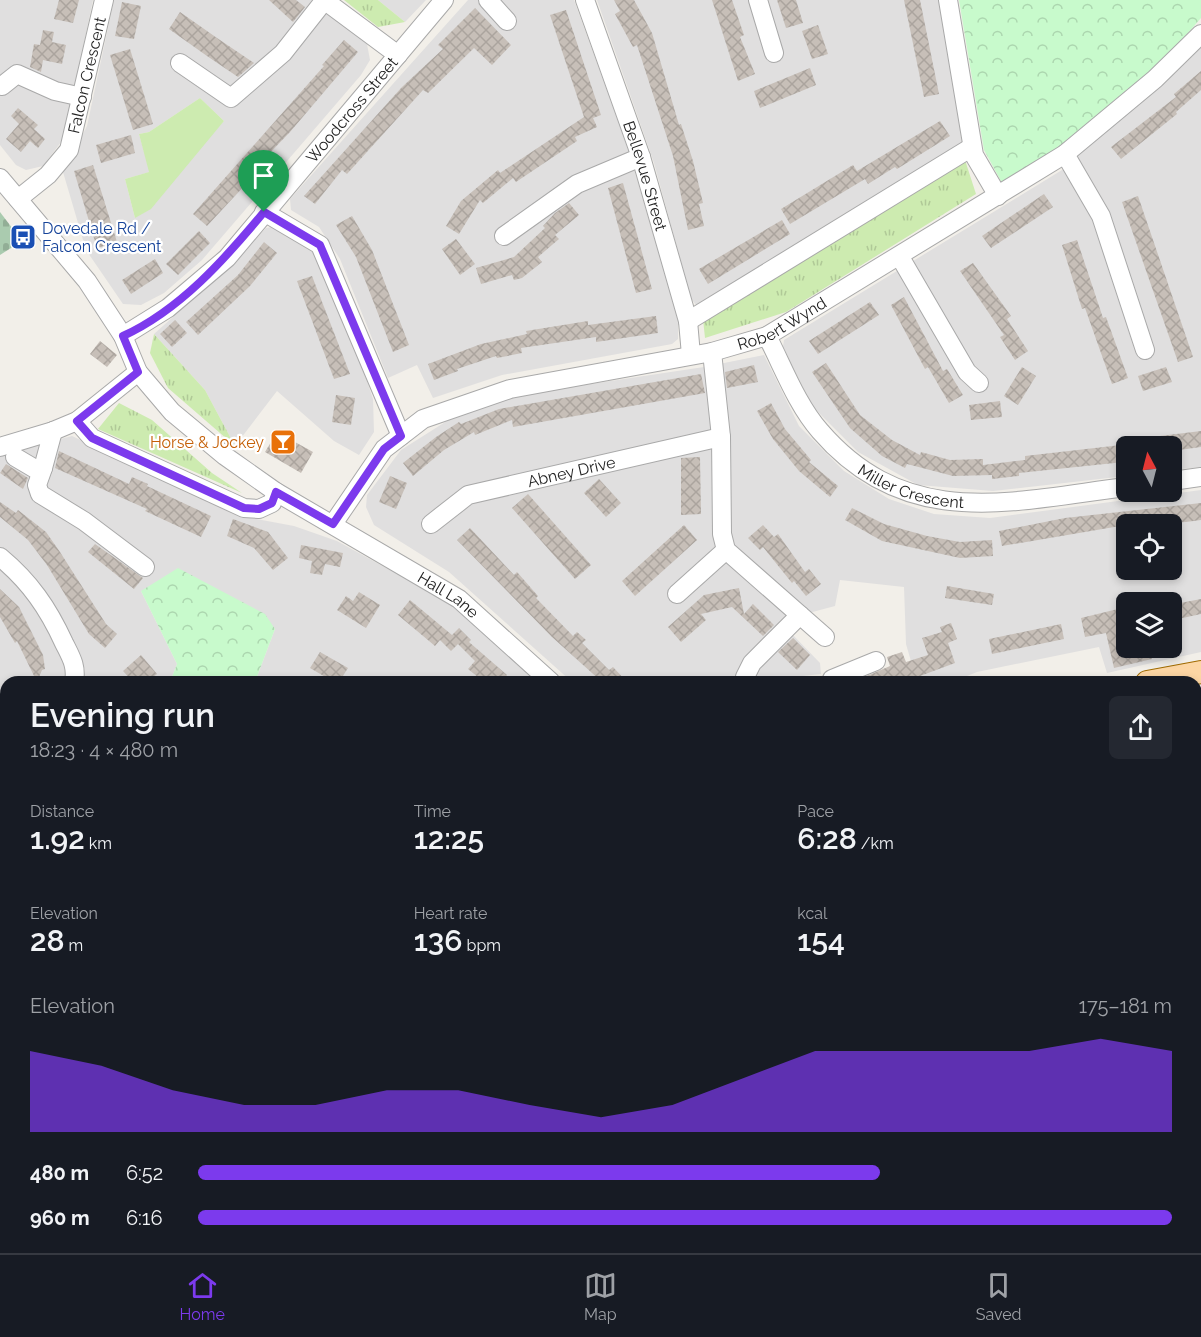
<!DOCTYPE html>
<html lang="en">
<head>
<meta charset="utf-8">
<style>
  body { margin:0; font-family:Raleway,sans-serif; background:#242831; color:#f1f3f6; height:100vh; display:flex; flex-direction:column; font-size:22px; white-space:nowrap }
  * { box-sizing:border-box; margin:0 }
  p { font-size:20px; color:#9ea1a6 }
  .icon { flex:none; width:33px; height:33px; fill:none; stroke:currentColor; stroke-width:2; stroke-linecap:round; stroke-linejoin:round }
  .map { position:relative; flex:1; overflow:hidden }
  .details { position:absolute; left:0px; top:676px; width:1202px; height:578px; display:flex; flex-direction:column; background:#171b24; border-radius:18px 18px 0 0; box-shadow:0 3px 9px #0003 }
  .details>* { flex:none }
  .needle { width:39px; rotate:353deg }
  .tools { position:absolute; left:1116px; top:436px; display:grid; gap:12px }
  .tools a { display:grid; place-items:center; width:66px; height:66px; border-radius:9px; background:#171b24; box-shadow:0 3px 9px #0003; font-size:30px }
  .pin { position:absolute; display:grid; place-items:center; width:51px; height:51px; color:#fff; margin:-62px -26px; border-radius:50% 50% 50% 0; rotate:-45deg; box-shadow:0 0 6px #0007 }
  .pin .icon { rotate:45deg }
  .round { display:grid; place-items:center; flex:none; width:63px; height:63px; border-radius:9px; background:#242831 }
  .overview { display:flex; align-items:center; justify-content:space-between; height:102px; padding:0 30px }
  h1 { font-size:33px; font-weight:600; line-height:45px }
  .metrics { display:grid; grid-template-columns:repeat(3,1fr); gap:9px; height:102px; padding:6px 30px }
  .metrics div { display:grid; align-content:center }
  .metrics b { font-size:30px; font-weight:600 }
  .metrics small { font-size:16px; font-weight:400 }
  .metrics p { font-size:16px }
  .chart { height:168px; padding:12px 30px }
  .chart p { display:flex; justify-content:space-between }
  .chart svg { width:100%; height:108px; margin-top:6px; fill:#7c3aed; opacity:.7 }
  ul { padding:0 30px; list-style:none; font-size:20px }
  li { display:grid; grid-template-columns:96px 72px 1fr; align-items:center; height:45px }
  li i { height:15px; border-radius:8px; background:#7c3aed }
  .menu { display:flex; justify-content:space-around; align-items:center; height:84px; border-top:2px solid #363941; background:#171b24; font-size:16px; color:#9ea1a6 }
  .menu a { display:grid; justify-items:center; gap:3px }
  .menu .active { color:#7c3aed }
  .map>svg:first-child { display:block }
  .residential { fill:#e0dfdf; fill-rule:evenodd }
  .grass { fill:url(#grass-tufts) }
  .cemetery { fill:url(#cemetery-stones) }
  .park { fill:url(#park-crowns) }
  .garden { fill:#cdebb0 }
  .building { fill:url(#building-cross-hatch) }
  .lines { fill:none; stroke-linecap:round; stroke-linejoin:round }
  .minor-casing { stroke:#a9a9a9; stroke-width:20 }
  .major-casing { stroke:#a06b00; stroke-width:24 }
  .minor { stroke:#fff; stroke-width:18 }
  .major { stroke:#fcd6a4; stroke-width:22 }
  .route-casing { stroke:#fff; stroke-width:12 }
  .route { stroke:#7c3aed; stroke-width:8 }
  .labels { text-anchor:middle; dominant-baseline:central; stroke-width:4.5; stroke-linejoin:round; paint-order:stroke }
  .street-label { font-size:16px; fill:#222; stroke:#fff }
  .transit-label { font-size:16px; fill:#164399; stroke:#fff; text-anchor:start }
  .food-label { font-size:16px; fill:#c56008; stroke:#fff; text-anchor:end }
</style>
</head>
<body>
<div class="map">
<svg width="1201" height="1253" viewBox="0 0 1201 1253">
  <defs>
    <pattern id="grass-tufts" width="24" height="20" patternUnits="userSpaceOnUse" patternTransform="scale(1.5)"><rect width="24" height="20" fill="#cdebb0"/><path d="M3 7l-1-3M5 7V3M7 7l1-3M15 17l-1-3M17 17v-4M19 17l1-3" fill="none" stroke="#b0c997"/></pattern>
    <pattern id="cemetery-stones" width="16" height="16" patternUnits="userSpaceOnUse" patternTransform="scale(1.5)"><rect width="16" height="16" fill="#aacbaf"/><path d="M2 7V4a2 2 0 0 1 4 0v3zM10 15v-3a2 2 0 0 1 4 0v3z" fill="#92ae96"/></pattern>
    <pattern id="park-crowns" width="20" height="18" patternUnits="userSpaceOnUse" patternTransform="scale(1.5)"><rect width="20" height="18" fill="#c8facc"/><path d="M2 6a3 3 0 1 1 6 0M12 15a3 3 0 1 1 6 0" fill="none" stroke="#acd6af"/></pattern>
    <pattern id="building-cross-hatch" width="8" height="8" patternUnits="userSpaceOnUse" patternTransform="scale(1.5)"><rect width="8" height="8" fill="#c7bfb8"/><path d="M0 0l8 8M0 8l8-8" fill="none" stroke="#aba49e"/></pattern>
  </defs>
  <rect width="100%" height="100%" fill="#f2efe9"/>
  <g class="residential">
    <polygon points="0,0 93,0 64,138 43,166 26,170 16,165 0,145"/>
    <path d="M114 0H313L367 44 370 60 361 75 202 260 164 293 141 305 123 304 86 250 63 172 87 126ZM200 98 224 121 135 218 125 179 150 172 139 134 149 132Z"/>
    <polygon points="378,0 426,0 405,22"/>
    <polygon points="468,0 574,0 627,145 678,318 678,339 672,344 502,375 433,398 417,365 388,378 340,259 319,227 291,210 290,199"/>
    <polygon points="597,0 942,0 966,142 698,307 691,299 654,163"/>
    <polygon points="1201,46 1201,467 1172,470 1172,447 1126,447 1126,476 993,491 918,485 858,452 813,407 783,347 784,340 1062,170"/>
    <polygon points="277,226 316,254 358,354 373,399 374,432 359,455 334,441 277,391 235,446 205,390 154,334 233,263 266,228"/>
    <path d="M764 355 799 426 844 471 889 499 934 514 990 518 1201 490V652L1107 673 1099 647 977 672 952 682H917L906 644 904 587 840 580 835 606 805 614 789 631 820 663 821 674 747 682H572L449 572 374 525 366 507 367 495 401 450 450 419 517 395 704 367ZM1126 525H1172V570H1126ZM1126 603H1172V648H1126Z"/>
    <polygon points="72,436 246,517 294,526 337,541 448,602 538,682 255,682 275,629 141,591 177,664 170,682 6,682 6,1248 403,1248 406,1253 0,1253 0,455"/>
    <polygon points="1201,729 1201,1253 1031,1253 1041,1248 1196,1248 1196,730"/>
    <polygon points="545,1248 908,1248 889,1253 545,1253"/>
  </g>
  <g class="grass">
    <polygon points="344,0 378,0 405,22 378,27"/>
    <polygon points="965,160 976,194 786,312 705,338 703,319"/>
    <polygon points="154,334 205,390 235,446 168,388 150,353"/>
    <polygon points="119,403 152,420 212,473 242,493 98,429"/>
  </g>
  <polygon class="cemetery" points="0,212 22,241 0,255"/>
  <g class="park">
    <path d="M959 0H1201V18C1147 82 1076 142 1002 183L984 150Z"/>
    <polygon points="178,568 265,614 275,629 255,682 170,682 177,664 141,591"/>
  </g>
  <polygon class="garden" points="200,98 224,121 151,209 135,218 125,179 149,172 139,134 149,132"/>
  <g class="building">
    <polygon points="59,0 79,0 73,23 54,19"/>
    <polygon points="269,0 296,0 305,7 293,22"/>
    <polygon points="614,0 634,0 652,33 679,125 681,124 693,161 703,203 699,204 704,226 688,230 673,156 637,45 633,47 615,14 620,11"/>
    <polygon points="712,0 732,0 744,35 740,37 755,74 738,81"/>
    <polygon points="777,0 796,0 803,23 786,28"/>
    <polygon points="904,0 920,0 939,94 924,97"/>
    <polygon points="122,2 141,6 134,39 115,36"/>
    <polygon points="475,8 511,45 492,65 474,48 428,93 423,90 347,174 342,170 315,204 304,196 402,87 443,49 438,45"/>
    <polygon points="566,10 601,115 593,118 597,127 575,137 577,141 516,182 513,178 483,203 480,200 459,234 446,226 461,201 498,170 500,173 584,117 550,15"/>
    <polygon points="180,12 217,38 254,63 238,77 207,56 169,29"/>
    <polygon points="818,25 828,54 812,59 802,31"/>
    <polygon points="43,30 54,32 52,42 66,45 62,64 43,60 41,72 30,67 34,44 40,45"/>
    <polygon points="344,40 358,52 290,132 243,181 246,184 207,226 193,214 324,66 322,65"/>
    <polygon points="130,49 153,124 133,130 110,55"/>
    <polygon points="810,68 816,85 760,108 754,91"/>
    <polygon points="1201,71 1201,90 1176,112 1177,114 1121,159 1111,147 1176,97 1174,94"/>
    <polygon points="18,108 38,125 34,129 45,139 38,148 30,141 21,152 6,139 19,124 11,116"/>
    <polygon points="940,121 950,136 897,169 895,167 868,184 865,179 790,224 781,209 853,165 857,171"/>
    <polygon points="131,135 135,153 101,163 96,145"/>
    <polygon points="93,165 117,242 97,248 74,171"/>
    <polygon points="623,183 652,289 636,293 608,188"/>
    <polygon points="1044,194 1053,207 991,248 982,236"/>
    <polygon points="1138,196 1193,357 1178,362 1122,202"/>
    <polygon points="569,203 579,215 555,235 559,239 538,257 542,262 522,278 514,280 512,275 481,284 476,268 514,257 545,228 543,226 555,213"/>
    <polygon points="352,216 372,250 409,345 393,352 356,257 336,225"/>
    <polygon points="782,220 790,234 708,284 699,269"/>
    <polygon points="199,231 210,243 178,275 166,264"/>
    <polygon points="456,239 475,264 460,275 442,249"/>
    <polygon points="1077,240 1103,318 1106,317 1128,378 1112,384 1085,308 1082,309 1062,245"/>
    <polygon points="264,242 277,253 250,286 198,335 186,322 238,275"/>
    <polygon points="155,259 163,273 131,294 122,280"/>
    <polygon points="973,263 1011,316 1007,319 1028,351 1015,360 1000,337 1004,335 960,271"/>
    <polygon points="312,276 350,374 334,379 297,281"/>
    <polygon points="904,297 943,371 947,369 963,395 949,403 928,367 925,369 891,305"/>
    <polygon points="870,302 879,315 818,354 809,341"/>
    <polygon points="656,316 658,333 596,342 596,337 521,348 522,353 497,358 496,356 457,369 458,371 434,380 428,364 481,344 527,334 526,331 588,321 588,325"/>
    <polygon points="175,320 187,333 172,347 160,334"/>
    <polygon points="100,341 117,355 107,367 90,354"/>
    <polygon points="826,363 860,415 892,440 920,455 921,452 950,460 983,459 983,465 1025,460 1025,456 1121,445 1124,462 1019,473 1019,476 992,479 992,475 953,476 907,464 905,468 882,456 850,428 812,372"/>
    <polygon points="754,365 758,382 727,388 725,372"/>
    <polygon points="1022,367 1036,376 1018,405 1004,396"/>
    <polygon points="1166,367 1172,382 1143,391 1138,376"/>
    <polygon points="701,374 705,393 513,427 512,420 475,435 474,432 444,450 413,476 403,463 436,437 459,422 461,424 499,409"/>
    <polygon points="336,395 355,398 351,425 332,422"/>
    <polygon points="1000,401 1002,417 971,420 969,405"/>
    <polygon points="771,403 785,429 811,460 809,462 838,486 830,497 799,471 773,439 757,411"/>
    <polygon points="1201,431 1201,447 1172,451 1172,447 1128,447 1127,440"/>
    <polygon points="277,432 313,452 301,473 265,452"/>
    <polygon points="59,451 129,484 132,477 148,484 147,486 211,516 201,537 145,511 147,509 55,468"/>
    <polygon points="700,457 701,514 681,515 681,458"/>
    <polygon points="6,464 28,478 23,489 0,473"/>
    <polygon points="390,476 407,483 396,509 379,502"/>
    <polygon points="599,479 621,503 606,517 584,493"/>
    <polygon points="528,494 591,565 575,579 512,508"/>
    <polygon points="0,502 16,513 18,510 46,532 60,552 106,624 117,634 105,648 89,634 47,565 28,540 0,517"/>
    <polygon points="1201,503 1201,520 1186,522 1126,525 1002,546 999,531 1065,518"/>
    <polygon points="852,508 884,524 927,536 960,542 992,540 993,556 960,558 882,541 845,520"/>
    <polygon points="233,519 268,532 288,558 273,570 254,548 227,536"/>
    <polygon points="684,525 697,540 635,596 622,581"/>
    <polygon points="763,525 774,537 778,534 805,572 809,569 821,584 806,596 794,581 792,583 763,547 760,550 748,538"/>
    <polygon points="470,528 514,575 517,572 538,596 536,598 573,636 577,632 586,640 582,643 609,670 613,667 627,682 602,682 552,637 457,540"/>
    <polygon points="95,544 143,578 134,589 88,552"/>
    <polygon points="301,545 343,553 340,567 325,564 322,575 310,573 312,561 299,558"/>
    <polygon points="947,586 994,594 992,605 945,598"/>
    <polygon points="739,588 744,614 753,604 774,625 763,636 732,607 701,614 706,620 681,642 668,627 704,595"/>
    <polygon points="0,589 19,607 43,655 45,669 42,670 37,682 17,641 15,643 0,617"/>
    <polygon points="359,592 380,605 366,628 337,610 346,596 353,601"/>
    <polygon points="1201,599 1201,614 1178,619 1175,604"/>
    <polygon points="410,600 452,635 459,628 471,640 469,642 507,675 500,682 484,682 468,669 475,661 458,644 451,651 440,640 435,646 398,615"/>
    <polygon points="1126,607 1126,648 1150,648 1152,659 1114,668 1106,633 1085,637 1081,618"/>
    <polygon points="951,623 957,639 948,643 955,663 912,679 913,682 853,682 890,666 887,657 902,652 906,662 928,655 922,638 942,632 940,627"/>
    <polygon points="1061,624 1064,639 992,654 989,639"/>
    <polygon points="793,638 810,655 797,670 778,652"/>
    <polygon points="320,652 348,668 339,682 334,682 310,668"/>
    <polygon points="141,655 157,674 147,682 133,682 123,671"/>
  </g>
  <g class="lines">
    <g class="minor-casing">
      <g id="minor">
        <polyline points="324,0 398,55"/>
        <polyline points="488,0 507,21"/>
        <path id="s1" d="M585 0 641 157 688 321 691 355"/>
        <polyline points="758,0 774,53"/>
        <polyline points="948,0 974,155 998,196"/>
        <polyline points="180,63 231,98 283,53 324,1"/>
        <polyline points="2,86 17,74 55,91 82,97"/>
        <polyline points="1065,154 1101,216 1145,350"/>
        <path id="s2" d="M0 178 87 281 123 336 138 372 172 412 225 456 276 492 459 599 551 682"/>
        <path id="s3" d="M18 199 48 175 69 150 104 0"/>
        <polyline points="264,212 320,245 401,436"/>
        <polyline points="504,236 577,184 641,157"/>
        <polyline points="900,257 967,372 979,383"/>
        <polyline points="688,321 972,147"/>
        <path id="s4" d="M123 336 168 308 227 258 444 0"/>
        <path id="s5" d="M767 336C783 367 797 405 820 431 907 532 1013 501 1126 487"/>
        <polyline points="712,352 721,437 722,534 726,550 825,637"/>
        <polyline points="77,421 92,438 244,508 259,509 272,503 276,492"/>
        <polyline points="0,447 53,431 77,421 138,372"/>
        <polyline points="15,457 37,470 43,468 53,431"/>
        <polyline points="43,468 37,485 40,494 84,521 145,567"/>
        <polyline points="1172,481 1201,477"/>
        <path id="s6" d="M333 524 384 449 423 419 510 389 712 352 767 336 1065 154 1155 79 1201 34"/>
        <path id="s7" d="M431 524 468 495 721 437"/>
        <path d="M0 557C30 582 48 608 64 643 71 657 77 666 74 682"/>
        <polyline points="677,594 726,550"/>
        <polyline points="745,677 752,663 800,615"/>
        <polyline points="831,682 832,679 876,661"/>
        <polyline points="1196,718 1201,716"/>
        <polyline points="1196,863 1201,868"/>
        <polyline points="0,894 6,889"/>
        <polyline points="0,1239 6,1238"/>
        <polyline points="158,1248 159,1253"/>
        <polyline points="285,1248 287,1253"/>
        <polyline points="1083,1248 1086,1253"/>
        <polyline points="1176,1248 1179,1253"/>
        <polyline points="923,1253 936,1248"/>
        <polyline points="1020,1253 1024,1248"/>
      </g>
    </g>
    <g class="major-casing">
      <g id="major">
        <polyline points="1147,682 1201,672"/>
        <polyline points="436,1253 441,1248"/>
      </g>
    </g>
    <use href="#minor" class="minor"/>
    <use href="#major" class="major"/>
  </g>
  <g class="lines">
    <g class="route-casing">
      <path id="route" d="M264 212 320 245 401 436 384 449 333 524 276 492 272 503 259 509 244 508 92 438 77 421 138 372 123 336C180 310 225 259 264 212Z"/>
    </g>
    <use href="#route" class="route"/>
  </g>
  <defs>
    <g id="bus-square" transform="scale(1.35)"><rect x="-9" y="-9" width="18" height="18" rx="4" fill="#1a4fb4" stroke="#fff"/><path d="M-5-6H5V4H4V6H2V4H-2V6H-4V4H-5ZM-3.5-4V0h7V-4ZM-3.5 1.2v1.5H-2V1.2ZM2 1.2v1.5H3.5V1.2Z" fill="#fff"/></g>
    <g id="bar-square" transform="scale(1.35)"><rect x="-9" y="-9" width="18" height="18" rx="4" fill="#e8710a" stroke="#fff"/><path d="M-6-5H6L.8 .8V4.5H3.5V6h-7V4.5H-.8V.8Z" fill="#fff"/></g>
  </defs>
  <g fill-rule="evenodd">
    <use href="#bus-square" x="23" y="237"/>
    <use href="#bar-square" x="283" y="442"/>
  </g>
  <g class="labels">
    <g class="street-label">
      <text stroke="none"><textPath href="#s3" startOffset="148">Falcon Crescent</textPath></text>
      <text stroke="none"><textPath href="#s4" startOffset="324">Woodcross Street</textPath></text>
      <text stroke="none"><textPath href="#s1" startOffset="186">Bellevue Street</textPath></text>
      <text stroke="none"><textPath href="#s6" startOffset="513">Robert Wynd</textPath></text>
      <text stroke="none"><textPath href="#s7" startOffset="153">Abney Drive</textPath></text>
      <text stroke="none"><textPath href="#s5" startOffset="219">Miller Crescent</textPath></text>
      <text stroke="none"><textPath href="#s2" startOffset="624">Hall Lane</textPath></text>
    </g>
    <g class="transit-label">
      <text x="42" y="228">Dovedale Rd /<tspan x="42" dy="18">Falcon Crescent</tspan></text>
    </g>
    <g class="food-label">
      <text x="264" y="442">Horse &amp; Jockey</text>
    </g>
  </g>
</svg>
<div class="tools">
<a><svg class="needle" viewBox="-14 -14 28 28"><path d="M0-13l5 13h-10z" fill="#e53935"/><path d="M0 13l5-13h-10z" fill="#9ea1a6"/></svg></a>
<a><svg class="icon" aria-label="locate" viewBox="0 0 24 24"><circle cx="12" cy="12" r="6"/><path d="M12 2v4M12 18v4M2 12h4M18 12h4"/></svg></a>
<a><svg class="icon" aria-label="layers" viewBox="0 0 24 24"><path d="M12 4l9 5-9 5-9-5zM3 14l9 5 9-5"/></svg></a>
</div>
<div class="pin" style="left:264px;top:212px;background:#1e9e55"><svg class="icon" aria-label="arrive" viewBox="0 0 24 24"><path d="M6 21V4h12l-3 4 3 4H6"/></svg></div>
<section class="details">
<div class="overview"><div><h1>Evening run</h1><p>18:23 · 4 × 480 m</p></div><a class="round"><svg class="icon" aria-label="share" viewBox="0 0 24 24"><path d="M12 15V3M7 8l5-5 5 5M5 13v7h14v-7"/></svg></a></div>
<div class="metrics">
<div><p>Distance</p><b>1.92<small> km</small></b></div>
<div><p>Time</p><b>12:25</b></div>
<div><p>Pace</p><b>6:28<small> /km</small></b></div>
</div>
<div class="metrics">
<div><p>Elevation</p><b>28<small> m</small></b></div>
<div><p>Heart rate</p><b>136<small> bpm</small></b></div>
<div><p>kcal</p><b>154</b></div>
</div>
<div class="chart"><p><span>Elevation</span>175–181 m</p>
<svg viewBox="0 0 160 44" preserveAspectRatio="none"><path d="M0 44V11L10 17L20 27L30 33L40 33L50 27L60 27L70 33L80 38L90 33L100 22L110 11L120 11L130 11L140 11L150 6L160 11V44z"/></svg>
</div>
<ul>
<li><b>480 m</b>6:52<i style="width:70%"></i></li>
<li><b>960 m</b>6:16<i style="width:100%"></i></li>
</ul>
</section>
</div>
<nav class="menu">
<a class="active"><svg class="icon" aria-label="home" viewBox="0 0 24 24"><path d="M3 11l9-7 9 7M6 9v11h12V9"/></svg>Home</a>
<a><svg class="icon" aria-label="map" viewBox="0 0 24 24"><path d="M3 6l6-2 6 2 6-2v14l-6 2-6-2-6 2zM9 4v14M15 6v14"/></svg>Map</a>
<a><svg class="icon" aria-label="saved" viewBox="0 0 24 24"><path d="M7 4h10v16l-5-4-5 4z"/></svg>Saved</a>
</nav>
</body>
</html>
